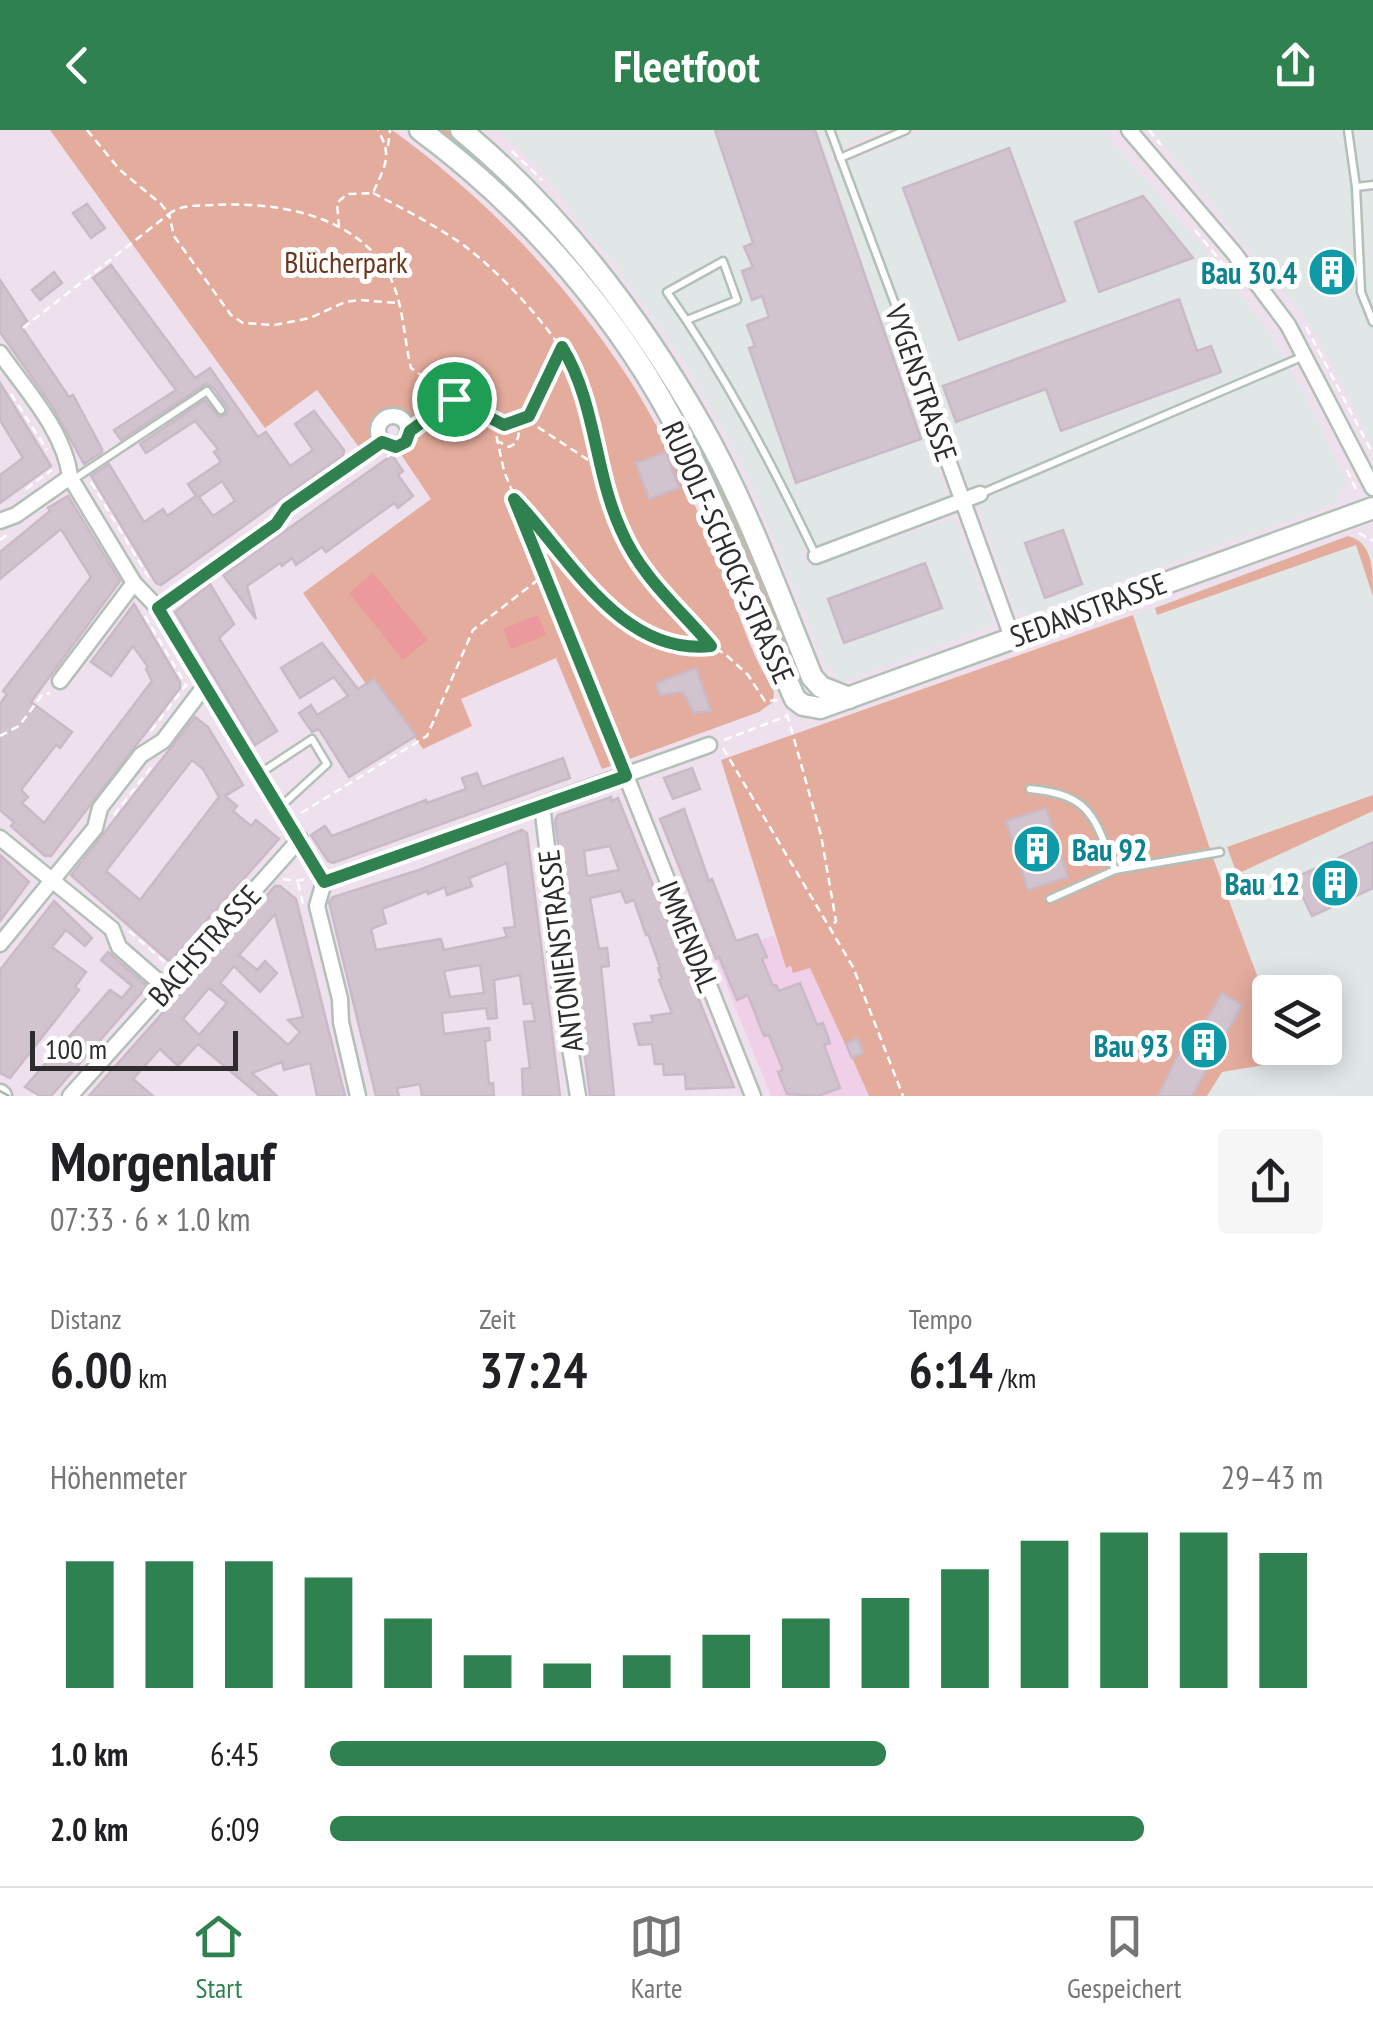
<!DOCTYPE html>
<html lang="de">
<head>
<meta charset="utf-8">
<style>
  body { margin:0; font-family:"PT Sans Narrow",sans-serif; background:#f6f6f6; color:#202124; height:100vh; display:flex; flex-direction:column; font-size:38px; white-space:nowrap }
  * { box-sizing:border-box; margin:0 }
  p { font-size:32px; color:#757577 }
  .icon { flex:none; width:55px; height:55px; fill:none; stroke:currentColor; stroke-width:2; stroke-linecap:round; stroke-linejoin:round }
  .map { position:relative; height:966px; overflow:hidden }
  .details { display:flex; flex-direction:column; background:#fff; flex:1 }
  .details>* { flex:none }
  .controls { position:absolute; left:1252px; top:845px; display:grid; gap:20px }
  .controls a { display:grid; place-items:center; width:90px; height:90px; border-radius:10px; background:#fff; box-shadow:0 5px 25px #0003; font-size:50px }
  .scale { position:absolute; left:30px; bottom:25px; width:208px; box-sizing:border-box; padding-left:10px; border:5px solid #2d2d2d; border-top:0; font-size:28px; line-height:35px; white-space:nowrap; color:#2d2d2d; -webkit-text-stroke:8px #fff; paint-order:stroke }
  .pin { position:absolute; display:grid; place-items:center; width:85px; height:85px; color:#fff; margin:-42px; border:5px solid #fff; border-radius:50%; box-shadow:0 2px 10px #0007 }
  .round { display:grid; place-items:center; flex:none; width:105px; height:105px; border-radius:10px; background:#f6f6f6 }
  .head { display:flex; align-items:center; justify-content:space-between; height:170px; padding:0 50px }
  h1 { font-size:55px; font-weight:700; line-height:75px }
  .stats { display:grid; grid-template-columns:repeat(3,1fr); gap:15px; height:170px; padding:10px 50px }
  .stats div { display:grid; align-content:center }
  .stats b { font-size:50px; font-weight:700 }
  .stats small { font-size:28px; font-weight:400 }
  .stats p { font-size:28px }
  .chart { height:280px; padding:20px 50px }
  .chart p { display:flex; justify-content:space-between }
  .chart svg { width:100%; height:180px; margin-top:10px; stroke:#2f824f; stroke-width:6 }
  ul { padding:0 50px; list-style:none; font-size:32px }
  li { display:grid; grid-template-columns:160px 120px 1fr; align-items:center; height:75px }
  li i { height:25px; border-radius:12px; background:#2f824f }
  header { display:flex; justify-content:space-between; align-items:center; height:130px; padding:0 50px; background:#2f824f; color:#fff; font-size:45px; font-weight:700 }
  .menu { display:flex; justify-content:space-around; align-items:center; height:140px; border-top:2px solid #e0e0e0; background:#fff; font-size:28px; color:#757577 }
  .menu a { display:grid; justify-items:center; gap:5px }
  .menu .on { color:#2f824f }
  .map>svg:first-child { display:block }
  .industrial { fill:#e0e7e6 }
  .education { fill:#efd0e8 }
  .green { fill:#e4ac9d }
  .pitch { fill:#eb999c }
  .building { fill:#d1c4cf; stroke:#cab9c7; stroke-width:2.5; fill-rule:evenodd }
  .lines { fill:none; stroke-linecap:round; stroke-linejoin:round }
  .lane-casing { stroke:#b3c0b8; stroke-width:11 }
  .street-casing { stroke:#b3c0b8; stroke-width:19 }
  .secondary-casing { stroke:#b3c0b8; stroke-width:25 }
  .path { stroke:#fff; stroke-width:2.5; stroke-dasharray:8 5; stroke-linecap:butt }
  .lane { stroke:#fff; stroke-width:6 }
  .street { stroke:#fff; stroke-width:14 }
  .secondary { stroke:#fff; stroke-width:20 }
  .tram { stroke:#a2b7aa; stroke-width:2.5 }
  .route-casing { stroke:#fff; stroke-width:20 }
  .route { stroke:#2f824f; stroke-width:12 }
  .labels { text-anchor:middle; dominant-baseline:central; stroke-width:10; stroke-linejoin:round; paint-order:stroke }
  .park-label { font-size:30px; fill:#6b371c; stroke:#fff }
  .culture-label { font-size:30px; font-weight:bold; fill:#0d838f; stroke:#fff; text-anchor:end }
  .street-label { font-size:30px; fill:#2d2d2d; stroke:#fff }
</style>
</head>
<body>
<header><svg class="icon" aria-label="back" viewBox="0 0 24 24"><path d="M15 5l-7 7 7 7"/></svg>Fleetfoot<svg class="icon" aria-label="share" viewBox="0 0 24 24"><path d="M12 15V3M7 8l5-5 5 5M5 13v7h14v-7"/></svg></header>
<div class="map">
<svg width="1373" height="966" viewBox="0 0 1373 966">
  <rect width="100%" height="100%" fill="#eee0ec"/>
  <g class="industrial">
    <polygon points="497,0 883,0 828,23 834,38 925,0 1103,0 1232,151 1272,207 1309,273 1347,351 1337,373 1026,485 1016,481 977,372 1004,360 1001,351 971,359 954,319 935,324 946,366 801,421 808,437 955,388 992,491 991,496 843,552 838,551 832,536 827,537 746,341 687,236 616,135 576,89 560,64 540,39"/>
    <polygon points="1151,0 1373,0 1373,318 1340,248 1303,185"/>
    <polygon points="1348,406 1363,411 1373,423 1373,966 1207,966 1222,942 1288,931 1284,918 1325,918 1325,862 1270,862 1270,880 1213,728 1133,485"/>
  </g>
  <polygon class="education" points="774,805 786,837 810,837 869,966 771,966 716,829"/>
  <g class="green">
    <path d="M50 0H392C484 66 565 151 627 246 667 307 696 377 724 444 736 474 745 507 760 536 764 545 770 552 774 562L773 572 759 582 602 639 556 528 461 569 472 596 423 619 374 550 366 554 303 463 431 369 396 317 406 311C410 300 409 295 399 286L384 289 378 297 382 312 364 324 317 260 265 298Z"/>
    <path d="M433 0H447C557 93 645 206 712 334 747 401 773 475 802 545L796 548 668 267Z"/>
    <path d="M1348 406C1373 412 1373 440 1373 466L1356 415 1157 485 1155 478Z"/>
    <polygon points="1133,485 1213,728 1270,880 1270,918 1284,918 1289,931 1222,942 1207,966 869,966 852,928 863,923 857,909 845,914 810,838 793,843 791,836 786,838 721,630"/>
    <polygon points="1373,665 1373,681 1237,744 1227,717"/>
  </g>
  <g class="pitch">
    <polygon points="373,443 428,510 403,530 349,463"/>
    <polygon points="538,485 546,505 511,519 503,499"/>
  </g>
  <g class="building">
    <polygon points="715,0 815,0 921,309 796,353 749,218 755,216 747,195 769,187 762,166 752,170 742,141 753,137 744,117 753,113"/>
    <polygon points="1009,18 1065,171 959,210 903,58"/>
    <polygon points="1143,66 1193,128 1099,162 1075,92"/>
    <polygon points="87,74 105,98 91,108 73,83"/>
    <path d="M111 135 195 248 210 238 258 307 266 302 290 336 313 320 295 294 314 281 344 320 343 325 161 455 156 453 91 346 109 334 144 392 163 379 167 386 196 366 188 354 221 332 214 322 218 319 195 291 146 323 140 314 205 270 219 287 226 285 228 278 213 257 206 254 121 310 114 300 176 260 93 148ZM222 351 235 371 213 386 199 367Z"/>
    <polygon points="54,142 62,153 40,170 32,160"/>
    <polygon points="0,150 27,191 21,196 69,267 73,265 102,319 102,322 84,334 52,276 0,202"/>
    <polygon points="1179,169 1197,221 1211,216 1221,242 1061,301 1046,259 956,292 943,256"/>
    <polygon points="0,253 51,336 0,373 0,345 23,328 0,290"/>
    <polygon points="666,322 679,358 649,369 636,333"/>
    <polygon points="392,325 403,341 398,345 413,366 398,378 394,373 326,422 322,417 296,435 292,428 282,436 280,433 247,456 256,489 223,445"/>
    <polygon points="68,366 120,451 31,572 72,602 60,618 56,615 21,660 28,667 22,673 44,693 152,551 146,539 148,537 133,516 111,546 91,532 134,474 180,552 180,558 51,726 45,726 11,696 14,692 0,680 0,574 7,564 3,561 91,447 61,399 0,449 0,422 50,381 48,378"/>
    <polygon points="1063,400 1082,454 1045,468 1025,413"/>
    <polygon points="925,433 942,478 844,513 828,469"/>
    <polygon points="210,454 234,494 219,508 277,601 255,615 175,482"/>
    <polygon points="322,513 358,559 374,549 416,606 349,647 319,599 312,602 299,583 311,575 317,585 348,566 334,547 300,568 281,538"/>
    <polygon points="696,538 706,566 711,581 694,583 683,562 660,565 656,553"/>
    <path d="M195 587 208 597 243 655 225 666 237 676 233 681 251 696 256 690 279 709 170 832 71 745ZM192 630 203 639 219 667 140 770 106 741Z"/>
    <polygon points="563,628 570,648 333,733 328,731 311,705 325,696 332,706 426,670 427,673 466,659 462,648 477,643 482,657"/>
    <polygon points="692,638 700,659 673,669 664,648"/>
    <path d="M611 667 612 671 618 668 734 957 686 959 685 944 664 945 663 934H655L652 914 639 915 634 894 653 892 651 886 672 883 659 850 662 849 658 838 660 837 648 804 646 805 634 770 626 773 621 761 590 768 599 819 607 818 609 836 601 837 614 966H590L555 690 558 685ZM610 716 619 740 587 746 584 721Z"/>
    <polygon points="1046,678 1068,747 1028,760 1006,691"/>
    <polygon points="684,679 709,751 712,749 736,811 757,804 767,827 762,829 773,856 776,855 779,861 800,853 817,895 823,893 830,913 824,915 840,958 818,966 787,964 778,942 783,940 769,905 764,906 748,865 737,870 719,827 716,829 660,689"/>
    <path d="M522 700 527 703 560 966H523L522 939 530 938 524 892 535 891 532 873 524 874 520 845 494 850 497 888 488 889 486 878 442 883 444 904 489 898 490 910 485 911 489 954 493 953 494 966H422L420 954 397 958 399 966H376L329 772 333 767 419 740ZM507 733 515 797 504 798 507 807 444 820 441 809 376 820 371 799 386 793 382 779 427 761 428 764 445 757 447 765 472 756 469 748ZM480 835 484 863 450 867 444 841Z"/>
    <polygon points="1373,712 1373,758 1312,786 1294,748"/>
    <polygon points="0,725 29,752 0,791"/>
    <path d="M275 756H280L296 769 345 966H317L310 933 284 940 282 932 252 943 277 966H260L198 914 178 936 160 919 133 949 153 966H89ZM275 784 303 887 288 890 300 902 288 915 220 853 234 836 260 862 277 843 265 831 257 840 239 825ZM209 858 227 873 199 905 183 889Z"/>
    <polygon points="54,771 92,808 85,816 66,800 52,817 86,842 75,857 79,860 10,948 0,943 0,840"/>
    <polygon points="108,822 146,855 145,859 51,966 40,966 25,957 110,860 122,868 132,856 101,830"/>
    <polygon points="1222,863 1242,875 1192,966 1158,966 1180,921 1183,923 1199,895 1202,897"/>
    <polygon points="857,908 863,923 852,928 846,914"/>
  </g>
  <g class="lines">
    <g class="lane-casing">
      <g id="lane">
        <polyline points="830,0 904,198 944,320"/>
        <polyline points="1348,0 1356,57 1373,55"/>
        <polyline points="840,28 906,0"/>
        <polyline points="1356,57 1361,162 1373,192"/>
        <path d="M687 190 737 170 723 131 667 162C725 244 773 336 816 426"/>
        <polyline points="74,349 207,261 221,280"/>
        <polyline points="980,364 1304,226"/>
        <polyline points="259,644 312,609 327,634 279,678"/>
        <path d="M1030 659C1092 665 1094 687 1115 740"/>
        <polyline points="1050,769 1115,740 1220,722"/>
      </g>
    </g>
    <g class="street-casing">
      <g id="street">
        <polyline points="1129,0 1234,123 1288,195 1373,358"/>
        <path d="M0 223C26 260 65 302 70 347L134 453 158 478 324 752"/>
        <circle cx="393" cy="301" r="15"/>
        <polyline points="945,322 1012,507"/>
        <polyline points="0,391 16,385 70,347"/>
        <polyline points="816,426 980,364"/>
        <polyline points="158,478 276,394 287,378 382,312"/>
        <polyline points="60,551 134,453"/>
        <polyline points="626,646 753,966"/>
        <polyline points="542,675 558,809 555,827 578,966"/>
        <polyline points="0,708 112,799 119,817 166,858"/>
        <polyline points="324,752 709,615"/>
        <polyline points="324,752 317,776 340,869 341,892 358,966"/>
        <polyline points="0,814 95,698 100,678 141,625 163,611 204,557"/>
        <polyline points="70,966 300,709"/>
      </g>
    </g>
    <g class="secondary-casing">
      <g id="secondary">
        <path d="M420 0C528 80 623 190 683 310 725 394 757 483 795 569L803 575 820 578 1373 378"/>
        <path d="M461 0C558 80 639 186 701 295 746 374 778 463 812 547L821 557 849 568"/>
        <polyline points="0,965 1,966"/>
      </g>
    </g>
    <g class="path">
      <path d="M87 0 120 40 161 74 169 84C182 74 197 76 213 75 269 72 339 81 378 128 404 159 402 201 411 238L455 269 504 295 529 286 561 217"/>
      <polyline points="1149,0 1161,15"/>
      <polyline points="388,16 390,0"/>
      <polyline points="512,21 542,50"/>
      <path d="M373 63C400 77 427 91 453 108 493 133 567 211 580 256 597 312 601 372 632 423 653 459 685 485 711 516"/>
      <path d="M339 97 337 73 347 64 373 63C385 35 393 27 378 0"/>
      <polyline points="1195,100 1228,140"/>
      <polyline points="1306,197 1373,324"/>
      <polyline points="23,198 169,84 174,106 231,185 243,193 274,195 310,188 345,172 360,170 397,173"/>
      <polyline points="11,264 47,320"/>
      <polyline points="529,288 533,294 599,337"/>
      <polyline points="409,301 453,270"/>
      <polyline points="496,310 509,317 516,313 519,304 513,297 504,295 496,304 504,341 620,631"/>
      <polyline points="387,327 407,313 412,300"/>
      <polyline points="1347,340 1358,364"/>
      <polyline points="91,352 149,448"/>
      <polyline points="26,359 52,340"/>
      <polyline points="515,370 575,441 632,494 651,505 682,516 711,516 725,524 748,545 765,571 779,570"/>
      <polyline points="1359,403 1373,411"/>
      <polyline points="0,410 8,404"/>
      <polyline points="145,486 187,557"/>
      <polyline points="787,584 821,705 836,791 830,799"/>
      <polyline points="151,601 185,556"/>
      <polyline points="0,606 19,596 42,565 50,563"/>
      <polyline points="724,610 787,586"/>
      <polyline points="723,618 853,837 903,966"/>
      <polyline points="301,683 427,606 473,500 543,446"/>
      <polyline points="114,685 152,636"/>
      <polyline points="283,749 297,751 305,749"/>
      <polyline points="298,753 303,774"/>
      <polyline points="129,801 168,835"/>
      <polyline points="34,966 35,965"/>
    </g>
    <use href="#lane" class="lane"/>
    <use href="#street" class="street"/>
    <use href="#secondary" class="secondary"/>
    <polyline class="tram" points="0,961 9,966"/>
  </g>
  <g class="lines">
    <g class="route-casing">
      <path id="route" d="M562 217C596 272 594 341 621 400 641 447 679 478 711 516 619 526 568 424 514 369L626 646 324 752 158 478 276 394 287 378 382 312 396 317 406 312 410 301 454 269 504 295 529 286Z"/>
    </g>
    <use href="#route" class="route"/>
  </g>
  <defs>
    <g id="building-disc" transform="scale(2.5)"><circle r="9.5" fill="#0f9aa8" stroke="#fff"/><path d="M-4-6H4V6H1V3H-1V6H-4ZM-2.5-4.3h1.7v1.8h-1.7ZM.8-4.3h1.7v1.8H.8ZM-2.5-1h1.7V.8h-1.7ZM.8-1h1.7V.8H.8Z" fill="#fff"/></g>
  </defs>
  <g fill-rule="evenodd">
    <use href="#building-disc" x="1332" y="142"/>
    <use href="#building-disc" x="1037" y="719"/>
    <use href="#building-disc" x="1335" y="753"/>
    <use href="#building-disc" x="1204" y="915"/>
  </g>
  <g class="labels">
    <g class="park-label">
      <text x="346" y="131">Blücherpark</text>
    </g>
    <g class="culture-label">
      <text x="1297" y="142">Bau 30.4</text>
      <text x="1072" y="719" text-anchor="start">Bau 92</text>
      <text x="1300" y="753">Bau 12</text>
      <text x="1169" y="915">Bau 93</text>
    </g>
    <g class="street-label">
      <text transform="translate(922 253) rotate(71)">VYGENSTRASSE</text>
      <text transform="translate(729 422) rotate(66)">RUDOLF-SCHOCK-STRASSE</text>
      <text transform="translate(1088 479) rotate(-20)">SEDANSTRASSE</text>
      <text transform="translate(689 806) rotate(68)">IMMENDAL</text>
      <text transform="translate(204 815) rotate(-48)">BACHSTRASSE</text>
      <text transform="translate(560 821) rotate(-97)">ANTONIENSTRASSE</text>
    </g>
  </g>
</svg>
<div class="controls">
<a><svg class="icon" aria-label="layers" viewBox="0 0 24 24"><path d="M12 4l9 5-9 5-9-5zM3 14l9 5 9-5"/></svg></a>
</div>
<div class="scale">100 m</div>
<div class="pin" style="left:454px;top:269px;background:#1e9e55"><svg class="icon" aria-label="arrive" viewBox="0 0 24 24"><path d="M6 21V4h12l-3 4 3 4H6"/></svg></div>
</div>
<section class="details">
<div class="head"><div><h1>Morgenlauf</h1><p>07:33 · 6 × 1.0 km</p></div><a class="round"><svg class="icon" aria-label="share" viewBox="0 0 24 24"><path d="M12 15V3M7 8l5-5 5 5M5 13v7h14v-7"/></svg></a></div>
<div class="stats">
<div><p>Distanz</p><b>6.00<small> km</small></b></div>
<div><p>Zeit</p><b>37:24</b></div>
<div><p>Tempo</p><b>6:14<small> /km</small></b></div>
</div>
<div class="chart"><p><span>Höhenmeter</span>29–43 m</p>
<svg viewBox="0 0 160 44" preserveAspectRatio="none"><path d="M5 44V13M15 44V13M25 44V13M35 44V17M45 44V27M55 44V36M65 44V38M75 44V36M85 44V31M95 44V27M105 44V22M115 44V15M125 44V8M135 44V6M145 44V6M155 44V11"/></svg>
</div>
<ul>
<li><b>1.0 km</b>6:45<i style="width:56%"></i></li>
<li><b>2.0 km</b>6:09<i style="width:82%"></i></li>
</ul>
</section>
<nav class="menu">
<a class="on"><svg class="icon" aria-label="home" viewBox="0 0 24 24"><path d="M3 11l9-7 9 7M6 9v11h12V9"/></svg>Start</a>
<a><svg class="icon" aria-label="map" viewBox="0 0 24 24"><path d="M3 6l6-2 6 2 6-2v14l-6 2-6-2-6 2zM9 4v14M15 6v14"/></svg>Karte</a>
<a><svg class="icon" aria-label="saved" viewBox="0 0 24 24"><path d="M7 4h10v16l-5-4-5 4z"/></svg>Gespeichert</a>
</nav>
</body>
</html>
